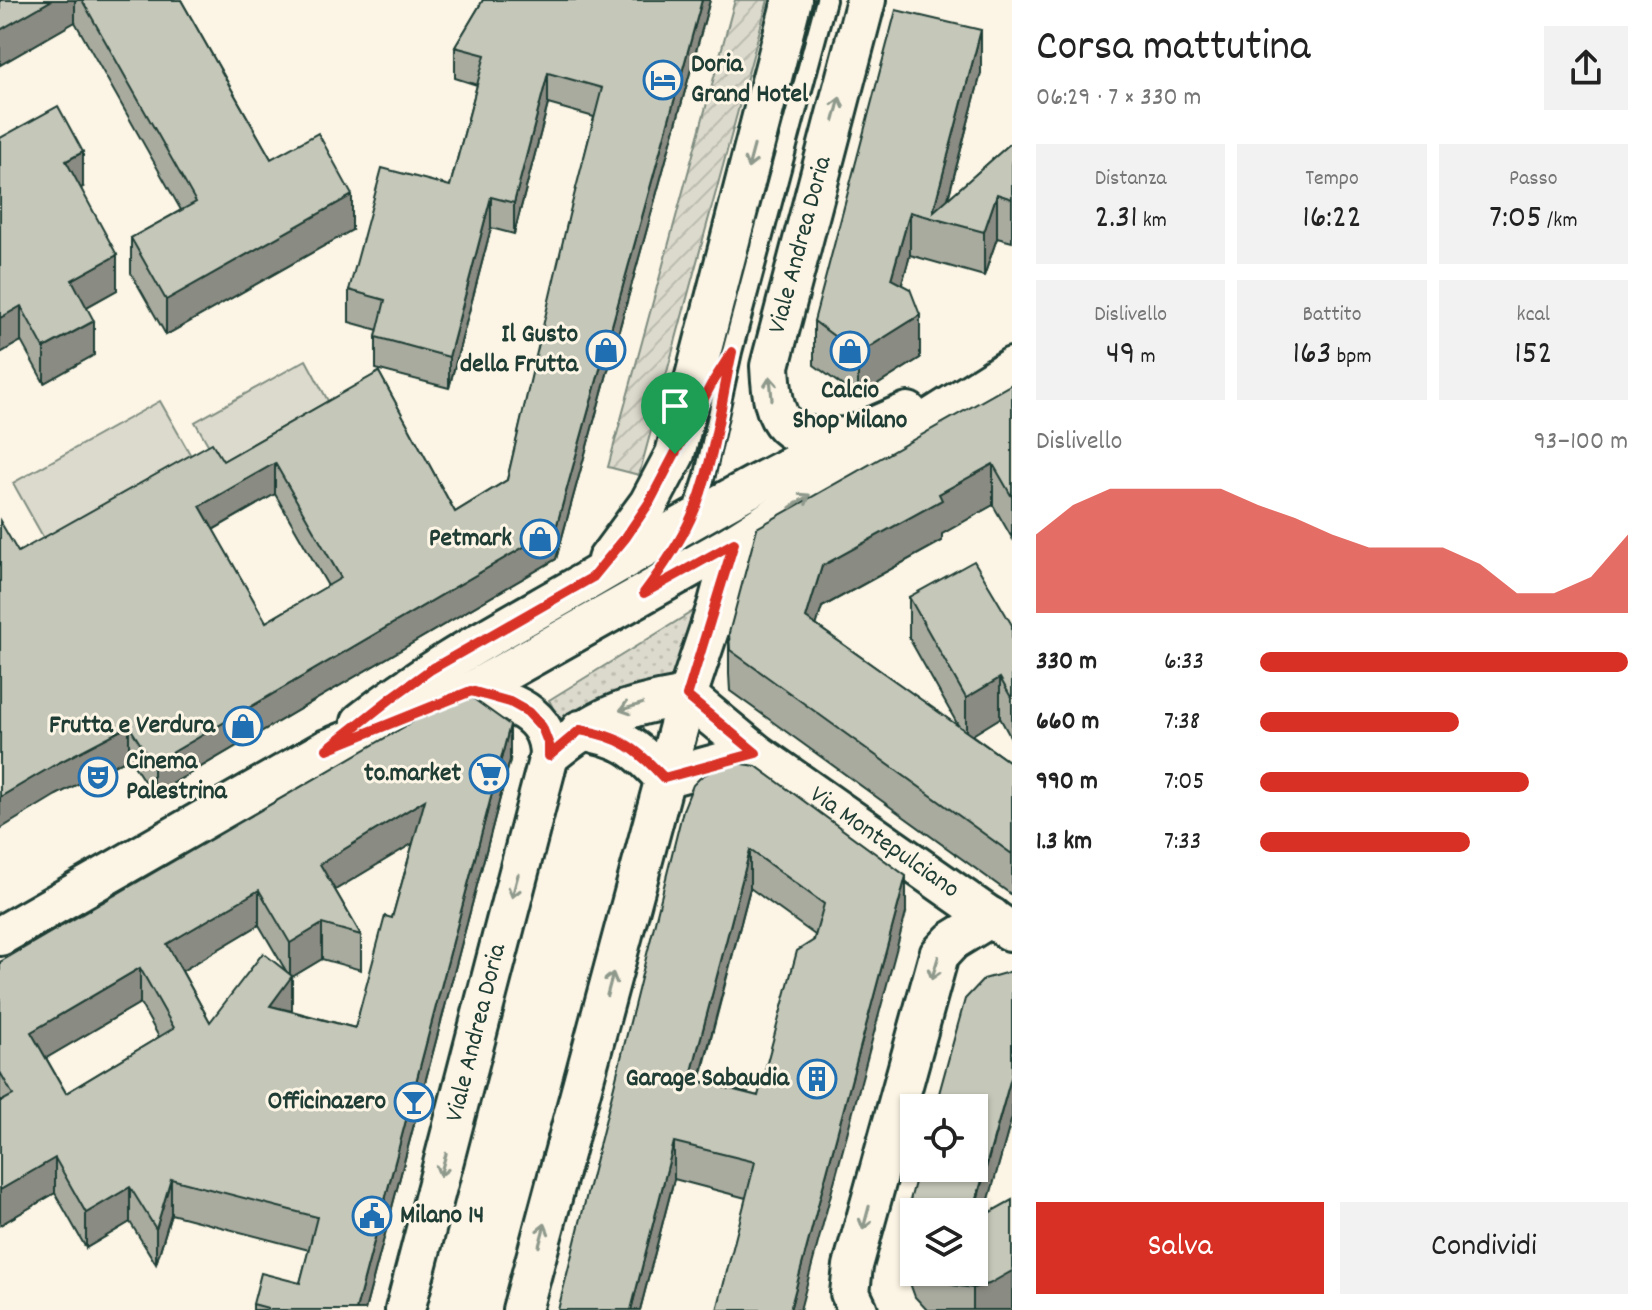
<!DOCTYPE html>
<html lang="it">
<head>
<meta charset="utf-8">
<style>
  body { margin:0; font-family:Dekko,sans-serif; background:#f2f2f2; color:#222; height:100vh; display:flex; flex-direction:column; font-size:30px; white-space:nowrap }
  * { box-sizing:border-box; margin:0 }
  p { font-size:26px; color:#767676 }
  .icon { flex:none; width:44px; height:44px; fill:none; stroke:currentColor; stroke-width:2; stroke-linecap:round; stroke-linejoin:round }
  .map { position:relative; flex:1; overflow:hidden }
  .panel { display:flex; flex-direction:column; background:#fff; width:640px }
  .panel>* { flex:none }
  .fabs { position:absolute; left:900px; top:1094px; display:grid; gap:16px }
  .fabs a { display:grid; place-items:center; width:88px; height:88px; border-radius:0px; background:#fff; box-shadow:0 2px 6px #0004; font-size:40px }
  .pin { position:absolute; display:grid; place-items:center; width:68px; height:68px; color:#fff; margin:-82px -34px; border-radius:50% 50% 50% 0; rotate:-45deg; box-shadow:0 0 8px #0007 }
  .pin .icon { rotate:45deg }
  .round { display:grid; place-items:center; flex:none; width:84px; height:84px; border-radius:0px; background:#f2f2f2 }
  .summary { display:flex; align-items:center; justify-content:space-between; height:136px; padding:0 24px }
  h1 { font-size:44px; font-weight:600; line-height:60px }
  .stats { display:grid; grid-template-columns:repeat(3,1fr); gap:12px; height:136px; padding:8px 24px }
  .stats div { display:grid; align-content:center; border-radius:0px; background:#f2f2f2; text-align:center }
  .stats b { font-size:34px; font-weight:600 }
  .stats small { font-size:22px; font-weight:400 }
  .stats p { font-size:22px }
  .chart { height:224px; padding:16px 24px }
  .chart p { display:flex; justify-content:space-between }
  .chart svg { width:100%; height:144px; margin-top:8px; fill:#d93025; opacity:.7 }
  .cta { display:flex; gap:16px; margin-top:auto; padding:16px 24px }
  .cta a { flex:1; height:92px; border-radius:0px; background:#d93025; color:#fff; font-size:32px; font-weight:600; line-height:92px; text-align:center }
  .cta a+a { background:#f2f2f2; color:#222 }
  ul { padding:0 24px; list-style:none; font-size:26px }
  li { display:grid; grid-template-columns:128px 96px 1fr; align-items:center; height:60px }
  li i { height:20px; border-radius:10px; background:#d93025 }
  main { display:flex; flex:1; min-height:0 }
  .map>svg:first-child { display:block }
  .grass { fill:url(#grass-dots); stroke:#7e8c80; stroke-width:2 }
  .garden { fill:url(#garden-furrows); stroke:#7e8c80; stroke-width:2 }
  .pitch { fill:#dcdacc; stroke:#7e8c80; stroke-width:2 }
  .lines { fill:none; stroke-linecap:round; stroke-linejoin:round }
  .lane-casing { stroke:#1f3d34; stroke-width:24 }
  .street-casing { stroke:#1f3d34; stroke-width:44 }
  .lane { stroke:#fcf5e5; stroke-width:18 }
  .street { stroke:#fcf5e5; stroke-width:38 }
  .wall { fill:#a9ab9f; stroke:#1f3d34; stroke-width:2; fill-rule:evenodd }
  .shaded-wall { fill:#8a8b82; stroke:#1f3d34; stroke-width:2 }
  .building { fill:#c5c7b9; stroke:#1f3d34; stroke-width:2; fill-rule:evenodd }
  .oneway { stroke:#8e998c }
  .route-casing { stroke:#fff; stroke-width:16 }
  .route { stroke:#d93025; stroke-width:10 }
  .labels { text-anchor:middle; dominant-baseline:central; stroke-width:6; stroke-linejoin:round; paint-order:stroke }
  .poi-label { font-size:26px; font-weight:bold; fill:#1f3d34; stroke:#fcf5e5; text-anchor:end }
  .street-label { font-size:26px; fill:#1f3d34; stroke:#fcf5e5 }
</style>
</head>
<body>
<main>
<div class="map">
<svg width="1012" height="1310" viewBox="0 0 1012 1310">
  <defs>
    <pattern id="grass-dots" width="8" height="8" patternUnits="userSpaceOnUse" patternTransform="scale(2)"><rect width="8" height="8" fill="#dcdacc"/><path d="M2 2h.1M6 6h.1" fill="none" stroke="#bcbcb0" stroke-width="1.8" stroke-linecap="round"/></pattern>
    <pattern id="garden-furrows" width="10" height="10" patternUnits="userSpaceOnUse" patternTransform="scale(2)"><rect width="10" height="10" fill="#dcdacc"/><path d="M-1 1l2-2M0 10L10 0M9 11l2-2" fill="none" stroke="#bcbcb0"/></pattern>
  </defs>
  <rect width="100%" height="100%" fill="#fcf5e5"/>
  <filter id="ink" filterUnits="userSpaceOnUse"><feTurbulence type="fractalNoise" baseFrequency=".0125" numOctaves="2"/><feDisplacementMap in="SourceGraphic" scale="16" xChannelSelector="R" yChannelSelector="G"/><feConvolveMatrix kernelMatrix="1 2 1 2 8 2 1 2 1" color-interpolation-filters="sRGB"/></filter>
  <g filter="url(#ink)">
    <polygon class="grass" points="695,610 671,690 605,698 559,720 549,700"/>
    <polygon class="garden" points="735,0 768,0 639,475 608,467"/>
    <g class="pitch">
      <polygon points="306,360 334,412 225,474 195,422"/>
      <polygon points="160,401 198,468 51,551 13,483"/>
    </g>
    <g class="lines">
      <g class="lane-casing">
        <polyline id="lane" points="692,516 704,479 732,352 826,0"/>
      </g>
      <g class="street-casing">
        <g id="street">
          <path d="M847 437C784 441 773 427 770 366L866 0"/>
          <polyline points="607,560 649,503 675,454 792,0"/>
          <polyline points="687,696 756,753 1010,931"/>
          <path d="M361 722C432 665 513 624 592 578 695 518 797 457 908 412"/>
          <path d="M580 730C622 737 636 747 664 778"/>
          <path d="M549 756C597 716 625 706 687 696"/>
          <polyline points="664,778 756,753"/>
          <polyline points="0,936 327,749 471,691 734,543 1012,367"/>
          <path d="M405 1310 549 756C549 711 507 701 471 691"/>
          <polyline points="522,1310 687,696 718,603 734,543"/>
          <polyline points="858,1310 850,1293 853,1266 939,955 952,941 991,917"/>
        </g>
      </g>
      <use href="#lane" class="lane"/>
      <use href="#street" class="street"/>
    </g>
    <g class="wall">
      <polygon points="0,0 181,0 271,159 352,230 166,335 131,273 131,238 181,210 75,22 0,65"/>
      <path d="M483 0H710L556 559 153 795 129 758 56 795 18 552 223 461 379 372 455 512 507 480 594 117 548 104 514 234 491 228 449 388 376 369V337L378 330 349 322V290L450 186 477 85 455 78V47ZM275 494 328 586 266 622 213 530Z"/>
      <polygon points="981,73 948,199 1012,142 1012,242 997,238 984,276 910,255 902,284 920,358 858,397 814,365 814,321"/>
      <polygon points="0,138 83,187 81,188 117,290 87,307 94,355 44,383 21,341 0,353"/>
      <polygon points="1012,384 1012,538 993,505 942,534 942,541 822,607 816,625 959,727 909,638 909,597 1012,625 1012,740 1000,718 972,735 1012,764 1012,895 730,691 729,674 729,633"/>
      <path d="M510 760 365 1310H253V1304L300 1283 309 1250 171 1214 156 1264 130 1222 86 1248 55 1193 0 1225V962ZM413 843 392 918 355 1028 292 1011V977L322 959 361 970V935L335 890ZM259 925 286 971 210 1022 182 971ZM140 1003 159 1037 66 1093 46 1058Z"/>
      <path d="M683 810 906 913 746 1198 674 1179 640 1310ZM750 888 815 935 758 1096 700 1081Z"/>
      <path d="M1012 971V1117L984 1215 1012 1310H927L915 1297 907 1275V1211ZM914 1212 974 1272H914Z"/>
    </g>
    <g class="shaded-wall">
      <polygon points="52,0 75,0 75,22 0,65 0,30"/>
      <polygon points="702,0 710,0 556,559 153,795 153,764 556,528"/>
      <polygon points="981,30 981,73 942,221 933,212"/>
      <polygon points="548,73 548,104 514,234 514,203"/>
      <polygon points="83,152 83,187 66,196 66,161"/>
      <polygon points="997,194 997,238 984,276 984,232"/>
      <polygon points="352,195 352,230 166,335 166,300"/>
      <polygon points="491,197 491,228 449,388 449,357"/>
      <polygon points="910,212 910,255 891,322 891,279"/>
      <polygon points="117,255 117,290 72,315 72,280"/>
      <polygon points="21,306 21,341 0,353 0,318"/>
      <polygon points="920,315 920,358 858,397 858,354"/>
      <polygon points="94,321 94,355 44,383 44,348"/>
      <polygon points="275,463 275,494 200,537 200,506"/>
      <polygon points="993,464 993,505 942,534 942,541 822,607 806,659 806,618 822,566 939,494"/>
      <polygon points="1000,678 1000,718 966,739 966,698"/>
      <polygon points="510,725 510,760 365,1310 356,1310"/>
      <polygon points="129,726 129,758 56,795 0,829 0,797 56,764"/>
      <polygon points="425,800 425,836 320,899 320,864"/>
      <polygon points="750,850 750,888 690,1116 690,1079"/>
      <polygon points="906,876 906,913 800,1310 790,1310"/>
      <polygon points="259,890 259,925 167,980 167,944"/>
      <polygon points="322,924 322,959 292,977 292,1011 270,1006 290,978 290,943"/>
      <polygon points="140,968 140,1003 31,1067 31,1032"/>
      <polygon points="1012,1074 1012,1117 974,1253 974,1212"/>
      <polygon points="674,1142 674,1179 640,1310 631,1310"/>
      <polygon points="55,1158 55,1193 0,1225 0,1190"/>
      <polygon points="171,1179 171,1214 156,1264 156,1229"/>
      <polygon points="130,1187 130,1222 86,1248 86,1213"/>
      <polygon points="1012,1271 1012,1310 973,1310 973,1288"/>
    </g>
    <g class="building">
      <polygon points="0,0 52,0 0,30"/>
      <polygon points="82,0 181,0 271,159 318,133 352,195 166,300 131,238 196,202"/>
      <path d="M483 0H702L556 528 153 764 129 726 56 764 0 797V521L18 552 212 443 223 461 379 372 455 512 507 480 569 215 602 88 548 73 514 203 491 197 449 357 376 337 385 300 349 290 382 168 450 186 485 55 455 47ZM275 463 341 578 266 622 200 506Z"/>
      <polygon points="896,10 981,30 933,212 1012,142 1012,199 997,194 984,232 910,212 891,279 910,289 920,315 858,354 814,321"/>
      <polygon points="58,106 83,152 66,161 117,255 72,280 94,321 44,348 21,306 0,318 0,138"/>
      <polygon points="1012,384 1012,497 993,464 939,494 942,500 822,566 806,618 1012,764 1012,854 730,650 729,633 757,528"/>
      <polygon points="974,561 1012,625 1012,699 1000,678 966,698 909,597"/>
      <path d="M464 692 510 725 356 1310H268V1308L253 1304 261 1273 300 1283 317 1217 171 1179 156 1229 130 1187 86 1213 55 1158 0 1190V1102L13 1095 0 1072V962ZM425 800 392 918 385 916 355 1028 270 1006 292 976 263 953 210 1022 167 944 259 890 290 943 322 924 361 935 320 864ZM140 968 174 1028 66 1093 31 1032Z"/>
      <path d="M730 762 756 766 906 876 790 1310H717L755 1162 674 1142 631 1310H558L683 810 693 785 702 776ZM750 850 824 904 814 940 797 951 758 1096 690 1079Z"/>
      <polygon points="1012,971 1012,1074 973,1212 914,1212 914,1252 907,1233 907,1211 919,1168 974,1168 974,1108 935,1108 965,999 984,979"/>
      <polygon points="1012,1200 1012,1271 989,1284 973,1288 953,1285 932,1272 974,1272 974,1221"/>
    </g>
    <defs><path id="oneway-shaft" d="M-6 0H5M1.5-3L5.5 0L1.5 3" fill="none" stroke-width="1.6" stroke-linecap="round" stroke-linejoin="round" transform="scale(2)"/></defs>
    <g class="oneway">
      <use href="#oneway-shaft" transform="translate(837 109) rotate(-75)"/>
      <use href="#oneway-shaft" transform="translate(751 157) rotate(105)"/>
      <use href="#oneway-shaft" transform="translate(771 388) rotate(-95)"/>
      <use href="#oneway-shaft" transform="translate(800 501) rotate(-33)"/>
      <use href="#oneway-shaft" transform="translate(631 707) rotate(163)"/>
      <use href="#oneway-shaft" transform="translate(515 886) rotate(105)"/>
      <use href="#oneway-shaft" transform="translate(935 968) rotate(107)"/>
      <use href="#oneway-shaft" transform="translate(610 984) rotate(-75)"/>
      <use href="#oneway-shaft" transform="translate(443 1165) rotate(105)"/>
      <use href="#oneway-shaft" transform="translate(866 1218) rotate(105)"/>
      <use href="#oneway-shaft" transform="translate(542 1235) rotate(-75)"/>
    </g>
  </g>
  <g class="lines" filter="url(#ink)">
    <g class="route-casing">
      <path id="route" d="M732 352C721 401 712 475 690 520 678 546 661 570 644 593L734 543 687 696 756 753 664 778C636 748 622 737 580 730L549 756V745L542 727 528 712 510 702 471 691 327 749 394 696 430 670 593 577 626 537 649 503 711 385Z"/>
    </g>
    <use href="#route" class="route"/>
  </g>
  <defs>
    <g id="hotel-ring" transform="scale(2)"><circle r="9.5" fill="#fcf5e5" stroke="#1f6fb2" stroke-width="1.5"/><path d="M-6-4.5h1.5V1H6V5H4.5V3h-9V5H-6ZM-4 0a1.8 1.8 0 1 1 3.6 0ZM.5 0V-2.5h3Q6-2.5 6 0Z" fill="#1f6fb2"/></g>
    <g id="shop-ring" transform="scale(2)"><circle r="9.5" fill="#fcf5e5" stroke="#1f6fb2" stroke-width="1.5"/><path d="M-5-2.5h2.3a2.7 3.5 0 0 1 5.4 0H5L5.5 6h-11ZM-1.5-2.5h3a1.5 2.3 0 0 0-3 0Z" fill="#1f6fb2"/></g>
    <g id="supermarket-ring" transform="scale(2)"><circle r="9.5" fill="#fcf5e5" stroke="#1f6fb2" stroke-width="1.5"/><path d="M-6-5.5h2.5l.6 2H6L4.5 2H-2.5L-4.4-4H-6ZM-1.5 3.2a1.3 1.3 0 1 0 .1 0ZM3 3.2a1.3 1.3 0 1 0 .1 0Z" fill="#1f6fb2"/></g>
    <g id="theatre-ring" transform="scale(2)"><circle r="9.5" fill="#fcf5e5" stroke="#1f6fb2" stroke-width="1.5"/><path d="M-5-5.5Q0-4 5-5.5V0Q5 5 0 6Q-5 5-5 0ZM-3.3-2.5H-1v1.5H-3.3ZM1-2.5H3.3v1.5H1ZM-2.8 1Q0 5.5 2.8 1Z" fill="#1f6fb2"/></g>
    <g id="building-ring" transform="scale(2)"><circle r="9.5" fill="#fcf5e5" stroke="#1f6fb2" stroke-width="1.5"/><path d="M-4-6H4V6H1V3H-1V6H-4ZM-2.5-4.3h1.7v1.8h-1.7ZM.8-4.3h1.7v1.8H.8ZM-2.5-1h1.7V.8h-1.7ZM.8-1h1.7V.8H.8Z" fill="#1f6fb2"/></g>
    <g id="bar-ring" transform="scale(2)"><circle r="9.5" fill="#fcf5e5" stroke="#1f6fb2" stroke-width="1.5"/><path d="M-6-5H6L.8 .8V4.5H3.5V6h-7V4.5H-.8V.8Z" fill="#1f6fb2"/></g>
    <g id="civic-ring" transform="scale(2)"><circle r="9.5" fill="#fcf5e5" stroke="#1f6fb2" stroke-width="1.5"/><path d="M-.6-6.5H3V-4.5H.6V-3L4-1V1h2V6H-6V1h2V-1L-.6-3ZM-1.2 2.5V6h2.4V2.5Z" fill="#1f6fb2"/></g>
  </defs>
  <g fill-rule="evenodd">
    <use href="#hotel-ring" x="663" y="80"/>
    <use href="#shop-ring" x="606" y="350"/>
    <use href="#shop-ring" x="850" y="351"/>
    <use href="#shop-ring" x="540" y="539"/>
    <use href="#shop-ring" x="243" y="726"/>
    <use href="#supermarket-ring" x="489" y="774"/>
    <use href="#theatre-ring" x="98" y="777"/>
    <use href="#building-ring" x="817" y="1079"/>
    <use href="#bar-ring" x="414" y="1102"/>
    <use href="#civic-ring" x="372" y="1216"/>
  </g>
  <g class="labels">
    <g class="poi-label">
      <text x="691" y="65" text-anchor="start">Doria<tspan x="691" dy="30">Grand Hotel</tspan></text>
      <text x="578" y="335">Il Gusto<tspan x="578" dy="30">della Frutta</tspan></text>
      <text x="850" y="391" text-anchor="middle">Calcio<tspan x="850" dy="30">Shop Milano</tspan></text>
      <text x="512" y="539">Petmark</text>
      <text x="215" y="726">Frutta e Verdura</text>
      <text x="126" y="762" text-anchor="start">Cinema<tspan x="126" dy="30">Palestrina</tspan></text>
      <text x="461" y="774">to.market</text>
      <text x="789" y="1079">Garage Sabaudia</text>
      <text x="386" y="1102">Officinazero</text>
      <text x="400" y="1216" text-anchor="start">Milano 14</text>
    </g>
    <g class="street-label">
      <text transform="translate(801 245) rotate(-75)">Viale Andrea Doria</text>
      <text transform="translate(884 843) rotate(35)">Via Montepulciano</text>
      <text transform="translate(477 1033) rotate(-76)">Viale Andrea Doria</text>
    </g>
  </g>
</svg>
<div class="fabs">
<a><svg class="icon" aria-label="locate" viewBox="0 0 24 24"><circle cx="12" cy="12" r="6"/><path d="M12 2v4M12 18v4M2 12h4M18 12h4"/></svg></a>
<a><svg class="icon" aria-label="layers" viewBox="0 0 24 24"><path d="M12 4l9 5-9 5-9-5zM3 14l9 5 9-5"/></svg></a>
</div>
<div class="pin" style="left:675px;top:454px;background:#1e9e55"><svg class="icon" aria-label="arrive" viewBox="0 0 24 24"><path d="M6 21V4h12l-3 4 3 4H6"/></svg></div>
</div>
<section class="panel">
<div class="summary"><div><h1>Corsa mattutina</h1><p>06:29 · 7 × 330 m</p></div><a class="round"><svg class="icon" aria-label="share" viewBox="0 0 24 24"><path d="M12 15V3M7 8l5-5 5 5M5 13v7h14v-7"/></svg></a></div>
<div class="stats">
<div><p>Distanza</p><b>2.31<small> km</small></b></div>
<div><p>Tempo</p><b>16:22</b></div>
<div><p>Passo</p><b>7:05<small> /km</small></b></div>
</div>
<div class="stats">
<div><p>Dislivello</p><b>49<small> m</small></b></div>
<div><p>Battito</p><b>163<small> bpm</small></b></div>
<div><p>kcal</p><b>152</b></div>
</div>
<div class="chart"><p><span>Dislivello</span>93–100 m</p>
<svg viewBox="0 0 160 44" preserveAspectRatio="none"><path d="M0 44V20L10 11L20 6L30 6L40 6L50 6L60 11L70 15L80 20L90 24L100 24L110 24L120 29L130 38L140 38L150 33L160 20V44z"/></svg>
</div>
<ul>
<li><b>330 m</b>6:33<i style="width:100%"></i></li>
<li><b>660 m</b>7:38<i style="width:54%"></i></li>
<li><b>990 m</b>7:05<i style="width:73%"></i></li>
<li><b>1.3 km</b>7:33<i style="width:57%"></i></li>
</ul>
<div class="cta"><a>Salva</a><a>Condividi</a></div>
</section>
</main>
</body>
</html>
